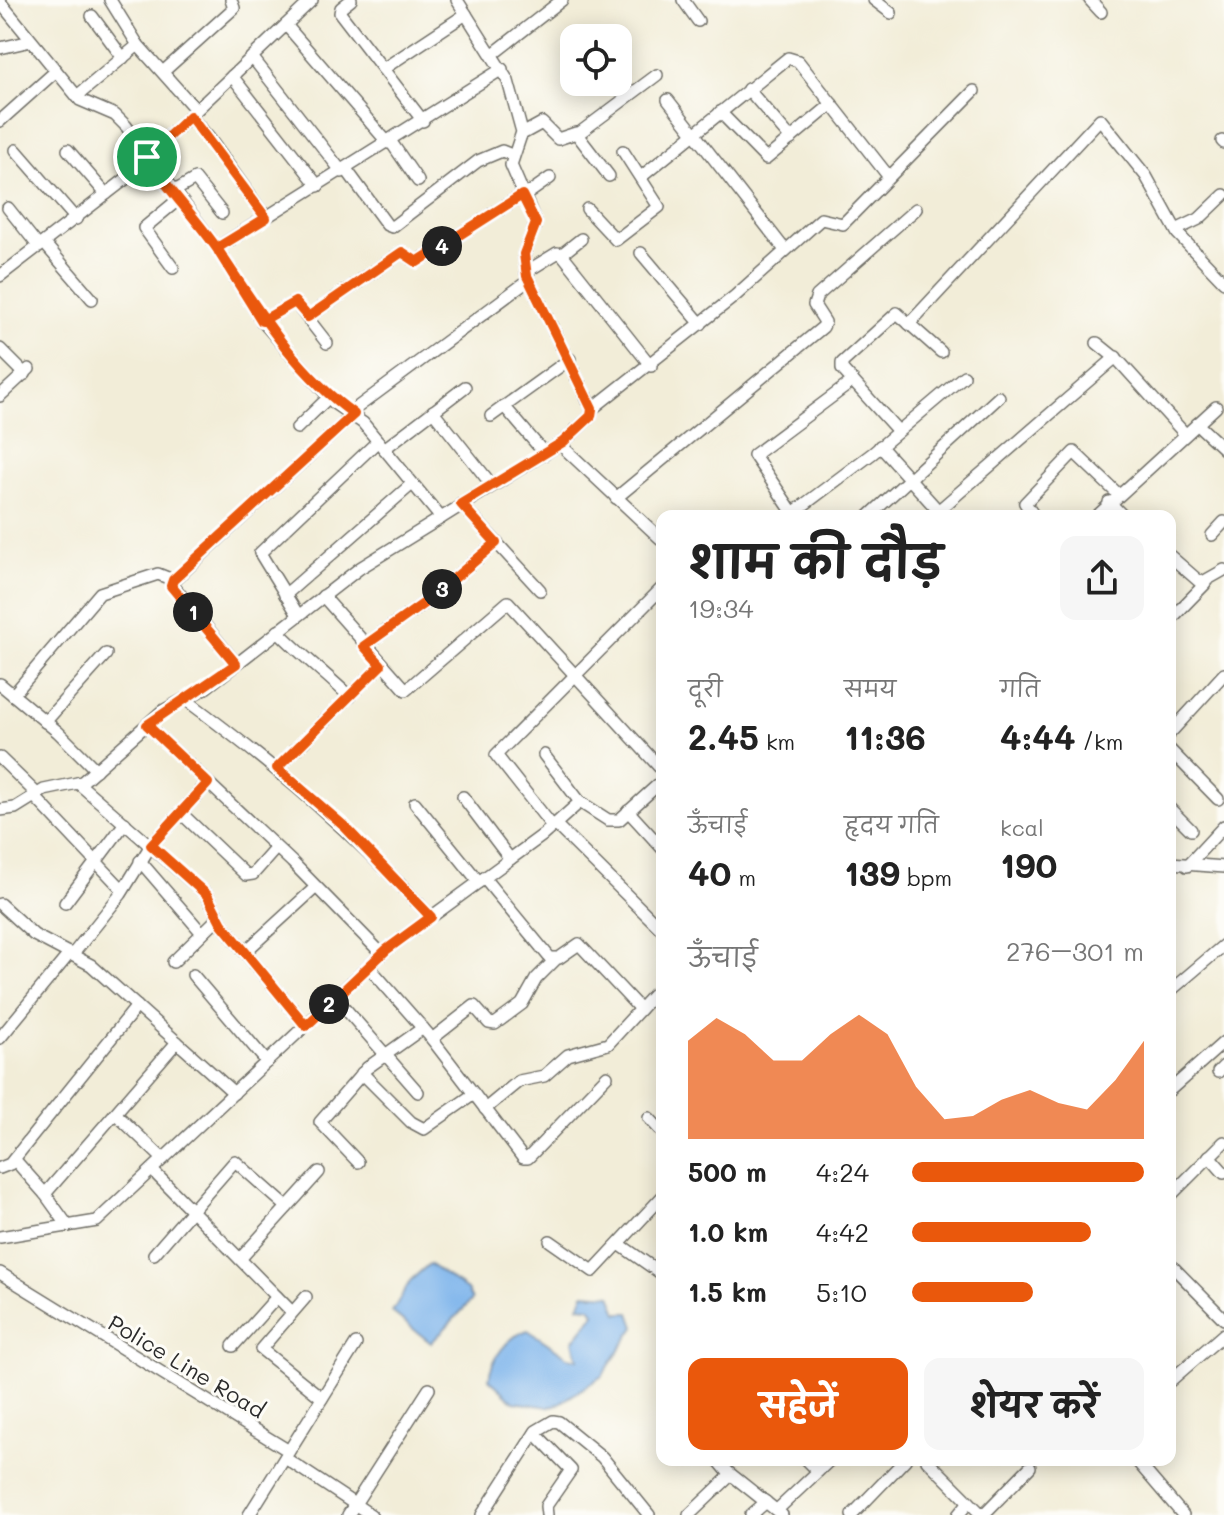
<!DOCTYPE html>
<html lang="hi">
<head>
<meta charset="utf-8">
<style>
  body { margin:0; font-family:Mali,"Playpen Sans Deva",sans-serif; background:#f6f6f6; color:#222; height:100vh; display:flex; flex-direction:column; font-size:30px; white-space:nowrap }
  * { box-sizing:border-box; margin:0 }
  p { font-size:26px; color:#767676 }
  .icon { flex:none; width:44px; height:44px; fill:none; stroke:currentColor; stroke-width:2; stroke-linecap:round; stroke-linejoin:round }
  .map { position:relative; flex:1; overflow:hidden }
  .side { position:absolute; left:656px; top:510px; width:520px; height:956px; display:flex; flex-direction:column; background:#fff; border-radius:16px; box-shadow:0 4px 20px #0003 }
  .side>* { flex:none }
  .tools { position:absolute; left:560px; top:24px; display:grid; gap:16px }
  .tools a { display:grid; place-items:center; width:72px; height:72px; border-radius:16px; background:#fff; box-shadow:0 4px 20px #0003; font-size:40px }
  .pin { position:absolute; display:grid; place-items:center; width:68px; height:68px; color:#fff; margin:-34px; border:4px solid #fff; border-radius:50%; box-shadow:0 2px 8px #0007 }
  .km { position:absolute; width:40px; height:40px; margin:-20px; border-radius:50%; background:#222; color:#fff; font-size:22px; line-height:40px; text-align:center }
  .round { display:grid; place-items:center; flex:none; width:84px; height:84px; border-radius:16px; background:#f6f6f6 }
  .headline { display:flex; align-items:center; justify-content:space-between; height:136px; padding:0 32px }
  h1 { font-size:44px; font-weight:700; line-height:60px }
  .figures { display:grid; grid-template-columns:repeat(3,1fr); gap:12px; height:136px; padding:8px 32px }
  .figures div { display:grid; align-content:center }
  .figures b { font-size:34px; font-weight:700 }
  .figures small { font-size:22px; font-weight:400 }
  .figures p { font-size:22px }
  .chart { height:224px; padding:16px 32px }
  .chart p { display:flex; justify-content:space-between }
  .chart svg { width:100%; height:144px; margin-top:8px; fill:#ea580c; opacity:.7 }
  .cta { display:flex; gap:16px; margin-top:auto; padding:16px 32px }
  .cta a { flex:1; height:92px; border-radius:16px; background:#ea580c; color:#fff; font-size:32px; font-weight:700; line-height:92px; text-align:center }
  .cta a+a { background:#f6f6f6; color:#222 }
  ul { padding:0 32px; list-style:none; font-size:26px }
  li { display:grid; grid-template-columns:128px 96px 1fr; align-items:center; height:60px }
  li i { height:20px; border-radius:10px; background:#ea580c }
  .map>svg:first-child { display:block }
  .water { fill:#7bb3eb; stroke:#536f8b; stroke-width:2 }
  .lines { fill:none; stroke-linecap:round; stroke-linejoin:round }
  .minor-casing { stroke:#716f68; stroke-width:14 }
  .minor { stroke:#fff; stroke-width:11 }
  .route-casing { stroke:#fff; stroke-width:16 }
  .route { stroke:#ea580c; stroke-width:10 }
  .labels { text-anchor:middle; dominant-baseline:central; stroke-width:6; stroke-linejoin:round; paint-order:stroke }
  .street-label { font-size:22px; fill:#2b2b2b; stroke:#fdfcf7 }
</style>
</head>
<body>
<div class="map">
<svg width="1224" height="1515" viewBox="0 0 1224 1515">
  <rect width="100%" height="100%" fill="#fdfcf7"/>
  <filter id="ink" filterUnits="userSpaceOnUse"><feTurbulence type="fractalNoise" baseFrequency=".0125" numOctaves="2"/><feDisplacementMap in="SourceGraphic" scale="16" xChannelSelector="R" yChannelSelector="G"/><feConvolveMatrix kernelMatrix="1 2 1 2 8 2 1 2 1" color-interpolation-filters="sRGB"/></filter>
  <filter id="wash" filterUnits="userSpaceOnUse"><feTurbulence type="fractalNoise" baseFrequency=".006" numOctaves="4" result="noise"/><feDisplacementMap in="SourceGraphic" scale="32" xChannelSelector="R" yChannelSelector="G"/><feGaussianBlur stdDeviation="1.8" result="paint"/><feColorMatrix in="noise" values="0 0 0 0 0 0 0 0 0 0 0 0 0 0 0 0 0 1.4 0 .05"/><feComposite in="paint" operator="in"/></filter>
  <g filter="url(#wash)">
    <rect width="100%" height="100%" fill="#f2edd8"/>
    <g class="water">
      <polygon points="429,1264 467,1290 472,1300 431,1343 392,1312 411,1280"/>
      <path d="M584 1293 611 1295 618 1313H630L635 1327 602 1376 560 1403 549 1407 514 1402 489 1379C491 1359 508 1336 528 1330L568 1357 578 1359 573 1341 595 1314 590 1307 579 1306Z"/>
    </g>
  </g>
  <g filter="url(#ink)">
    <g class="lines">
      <g class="minor-casing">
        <g id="minor">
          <polyline points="110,0 138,45 196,110"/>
          <polyline points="351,0 341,8 340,13 423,121"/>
          <polyline points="457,0 508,81 522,132 511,165 536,223 524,254 527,276 592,409 591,416 563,442 565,449 662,540"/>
          <polyline points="683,0 698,21"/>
          <polyline points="874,0 891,13"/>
          <polyline points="1090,0 1101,12"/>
          <polyline points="0,2 80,100 115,115 126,126 217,248 262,321 335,404 363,423 441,518 563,442"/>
          <polyline points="92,16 123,58"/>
          <polyline points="286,25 388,143"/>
          <polyline points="0,48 31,41"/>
          <polyline points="493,54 562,0"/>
          <polyline points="252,57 342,172"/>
          <polyline points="383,69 466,14"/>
          <polyline points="164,71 234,8 231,0"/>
          <polyline points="232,76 318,186"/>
          <polyline points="748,89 791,139"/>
          <polyline points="77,96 138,45"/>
          <polyline points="668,100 785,250"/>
          <polyline points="720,112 766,159 832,104"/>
          <polyline points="190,116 209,138 266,218"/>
          <polyline points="0,121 56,71"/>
          <polyline points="522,134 542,123 558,139 576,133 609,176"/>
          <polyline points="578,134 657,75"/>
          <polyline points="1222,141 1224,143"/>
          <polyline points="391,142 418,181"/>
          <polyline points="16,150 76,219"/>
          <polyline points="68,150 106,194"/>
          <polyline points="147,157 312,0"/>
          <polyline points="346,169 387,225 392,227 478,161 502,151 512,155"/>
          <polyline points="641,177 788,58 798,61 889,177"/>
          <polyline points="173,192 195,179 222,213"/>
          <polyline points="523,197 550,178"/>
          <polyline points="8,208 39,247"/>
          <polyline points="587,209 616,240 659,207 623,151"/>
          <polyline points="1176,230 1199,219 1224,195"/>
          <polyline points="44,243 92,299"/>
          <polyline points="217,248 502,69"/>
          <polyline points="641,253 701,324"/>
          <polyline points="562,254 581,239"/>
          <polyline points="173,268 144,228 179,199"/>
          <polyline points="526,272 557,253 562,254 651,366"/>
          <polyline points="0,276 149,161"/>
          <polyline points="308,317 402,252 417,262 522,195"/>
          <polyline points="262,321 295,302 327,343"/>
          <polyline points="909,324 1100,119 1146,176 1178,234 1224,282"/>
          <polyline points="1097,343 1118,360 1185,434"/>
          <polyline points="0,349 25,374"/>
          <polyline points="0,396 29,369"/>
          <polyline points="504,406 545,454"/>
          <polyline points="592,409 735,296 821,219 843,224 974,91"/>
          <polyline points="433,411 491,484"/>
          <polyline points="351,412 529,280"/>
          <polyline points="491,416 570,359"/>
          <polyline points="1197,424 1224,449"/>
          <polyline points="297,428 329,397"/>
          <polyline points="898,431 842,369 842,363 897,313 941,352"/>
          <polyline points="880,446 943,516"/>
          <polyline points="384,449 465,387"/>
          <polyline points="616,498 823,327 825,322 814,305 817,296 916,209"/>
          <polyline points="1109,502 1123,516"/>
          <polyline points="461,504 540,590"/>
          <polyline points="938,511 1116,357"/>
          <polyline points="793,513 754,455 853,381"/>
          <polyline points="789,516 873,453 964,376"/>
          <polyline points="869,516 999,397"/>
          <polyline points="1034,516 1025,503 1074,452 1118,494"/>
          <polyline points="1097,516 1216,407"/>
          <polyline points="1212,535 1224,522"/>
          <polyline points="1170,556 1201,583 1224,570"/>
          <polyline points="285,595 412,484"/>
          <polyline points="323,596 406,690 508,602 662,770"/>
          <polyline points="298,615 260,553 378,441"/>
          <polyline points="1170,620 1205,584"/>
          <path d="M278 631C302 656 325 673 350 697"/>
          <polyline points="364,646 430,599 496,543"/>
          <polyline points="236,664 171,583 354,414"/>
          <polyline points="0,684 58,732 96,770"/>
          <polyline points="13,695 100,593 158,574 173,580"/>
          <path d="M185 699C279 769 351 830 431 917"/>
          <polyline points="45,722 106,654"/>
          <polyline points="147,725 292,862 382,954"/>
          <polyline points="1170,733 1224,674"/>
          <polyline points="1170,750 1218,799"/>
          <polyline points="544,755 580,802"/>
          <polyline points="0,758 37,794"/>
          <polyline points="277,768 381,665"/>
          <polyline points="78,783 207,895 222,924 306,1026"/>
          <polyline points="34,796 123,890"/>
          <polyline points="463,797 510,859"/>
          <polyline points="415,803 479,882"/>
          <polyline points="1170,809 1191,830"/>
          <polyline points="0,810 15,808 44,790 82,782 161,712 207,687 360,568 441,518"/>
          <polyline points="628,811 662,848"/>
          <polyline points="181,813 246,875 253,874 276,848"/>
          <polyline points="555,824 662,930"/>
          <polyline points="552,826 496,755 662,588"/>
          <polyline points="140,861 202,933"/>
          <polyline points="1170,863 1224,867"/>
          <polyline points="1187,866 1224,826"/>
          <polyline points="484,878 550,958 559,958 579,944 640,1009"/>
          <polyline points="65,903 125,823"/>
          <polyline points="0,904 34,935 91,965 234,1093"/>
          <polyline points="245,952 316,887"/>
          <polyline points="73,954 121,894 151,845 208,783"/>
          <polyline points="173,962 218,918"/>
          <polyline points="369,967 428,1034 523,1158 528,1158 607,1076"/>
          <polyline points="193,975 267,1062"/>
          <polyline points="1170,991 1224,945"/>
          <polyline points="336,998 418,1092"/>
          <polyline points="0,1038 70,953"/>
          <polyline points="432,1039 474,1006 489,1023 495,1024 522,1004 536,979 555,960"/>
          <polyline points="1218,1072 1224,1066"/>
          <polyline points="362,1073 411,1122 424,1129 474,1094"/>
          <polyline points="1170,1090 1224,1042"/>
          <polyline points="485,1109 519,1081 544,1076 568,1055 608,1044 654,994 662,996"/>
          <polyline points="117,1115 163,1159"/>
          <polyline points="649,1118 662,1132"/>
          <polyline points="1209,1156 1224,1173"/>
          <polyline points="14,1159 45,1194 68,1226"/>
          <polyline points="358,1162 320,1122 367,1068 423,1028"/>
          <polyline points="0,1168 10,1164 137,1006"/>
          <polyline points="152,1170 292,1312"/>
          <polyline points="45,1194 177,1042"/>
          <polyline points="1170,1196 1224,1142"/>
          <polyline points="0,1237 97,1221 386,950 543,835 580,802 608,820 619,820 662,781"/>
          <polyline points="550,1241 593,1271 662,1197"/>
          <polyline points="619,1244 662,1274"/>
          <polyline points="154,1254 235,1161 287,1207"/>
          <polyline points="240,1259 319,1172"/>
          <polyline points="1170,1264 1224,1319"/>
          <polyline points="0,1273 289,1451 249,1515"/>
          <polyline points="306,1297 261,1349 322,1398"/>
          <polyline points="233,1346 277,1297"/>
          <polyline points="1170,1381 1224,1334"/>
          <polyline points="535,1433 571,1470 546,1506 547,1515"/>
          <polyline points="289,1451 356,1344"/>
          <polyline points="285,1458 371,1515"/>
          <polyline points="718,1460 728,1472 782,1515"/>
          <polyline points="807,1460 818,1471"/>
          <polyline points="927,1460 982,1515"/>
          <polyline points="1136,1460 1183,1515"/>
          <polyline points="777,1510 830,1460"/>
          <polyline points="348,1515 429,1389"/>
          <polyline points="482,1515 536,1431 553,1421 559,1422 602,1457 649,1515"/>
          <polyline points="689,1515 731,1475"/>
          <polyline points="751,1515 766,1502"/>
          <polyline points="852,1515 905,1460"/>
          <polyline points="958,1515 969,1502"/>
          <polyline points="983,1515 1030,1467"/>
        </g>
      </g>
      <use href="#minor" class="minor"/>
    </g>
  </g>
  <g class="lines" filter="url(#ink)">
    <g class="route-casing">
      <path id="route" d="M147 157C168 190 196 218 218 250 258 310 295 372 354 414L173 580 171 586 236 664 147 725 208 783 151 845 207 895 222 924 306 1026 386 950 431 917 345 827 277 768 381 665 364 646 430 599 496 543 461 504 563 442 591 416 592 409 527 276 524 254 536 223 522 195 417 262 402 252 308 317 295 302 262 321 219 252 217 248 266 218 190 116 147 157"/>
    </g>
    <use href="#route" class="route"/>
  </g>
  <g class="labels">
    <g class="street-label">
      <text transform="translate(187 1366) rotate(31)">Police Line Road</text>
    </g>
  </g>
</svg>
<div class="tools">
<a><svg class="icon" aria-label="locate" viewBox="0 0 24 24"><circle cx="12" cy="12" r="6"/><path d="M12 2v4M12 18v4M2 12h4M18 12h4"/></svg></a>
</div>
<div class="pin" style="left:147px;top:157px;background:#1e9e55"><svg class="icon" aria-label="arrive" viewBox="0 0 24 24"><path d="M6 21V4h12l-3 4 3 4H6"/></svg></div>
<b class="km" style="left:193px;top:612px">1</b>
<b class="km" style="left:329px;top:1004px">2</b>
<b class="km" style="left:442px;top:589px">3</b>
<b class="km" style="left:442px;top:246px">4</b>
<section class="side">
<div class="headline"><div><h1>शाम की दौड़</h1><p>19:34</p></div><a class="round"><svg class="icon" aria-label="share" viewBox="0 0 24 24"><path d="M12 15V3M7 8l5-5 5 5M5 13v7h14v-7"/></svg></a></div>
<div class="figures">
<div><p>दूरी</p><b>2.45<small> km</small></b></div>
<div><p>समय</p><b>11:36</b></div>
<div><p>गति</p><b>4:44<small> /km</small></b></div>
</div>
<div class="figures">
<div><p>ऊँचाई</p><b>40<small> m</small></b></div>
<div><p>हृदय गति</p><b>139<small> bpm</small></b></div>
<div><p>kcal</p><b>190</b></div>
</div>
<div class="chart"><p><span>ऊँचाई</span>276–301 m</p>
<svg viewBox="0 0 160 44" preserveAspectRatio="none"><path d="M0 44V14L10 7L20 12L30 20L40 20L50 12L60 6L70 12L80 28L90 38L100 37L110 32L120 29L130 33L140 35L150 26L160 14V44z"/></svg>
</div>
<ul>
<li><b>500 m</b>4:24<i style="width:100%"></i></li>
<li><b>1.0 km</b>4:42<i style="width:77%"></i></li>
<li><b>1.5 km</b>5:10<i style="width:52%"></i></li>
</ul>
<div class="cta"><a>सहेजें</a><a>शेयर करें</a></div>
</section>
</div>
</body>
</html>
